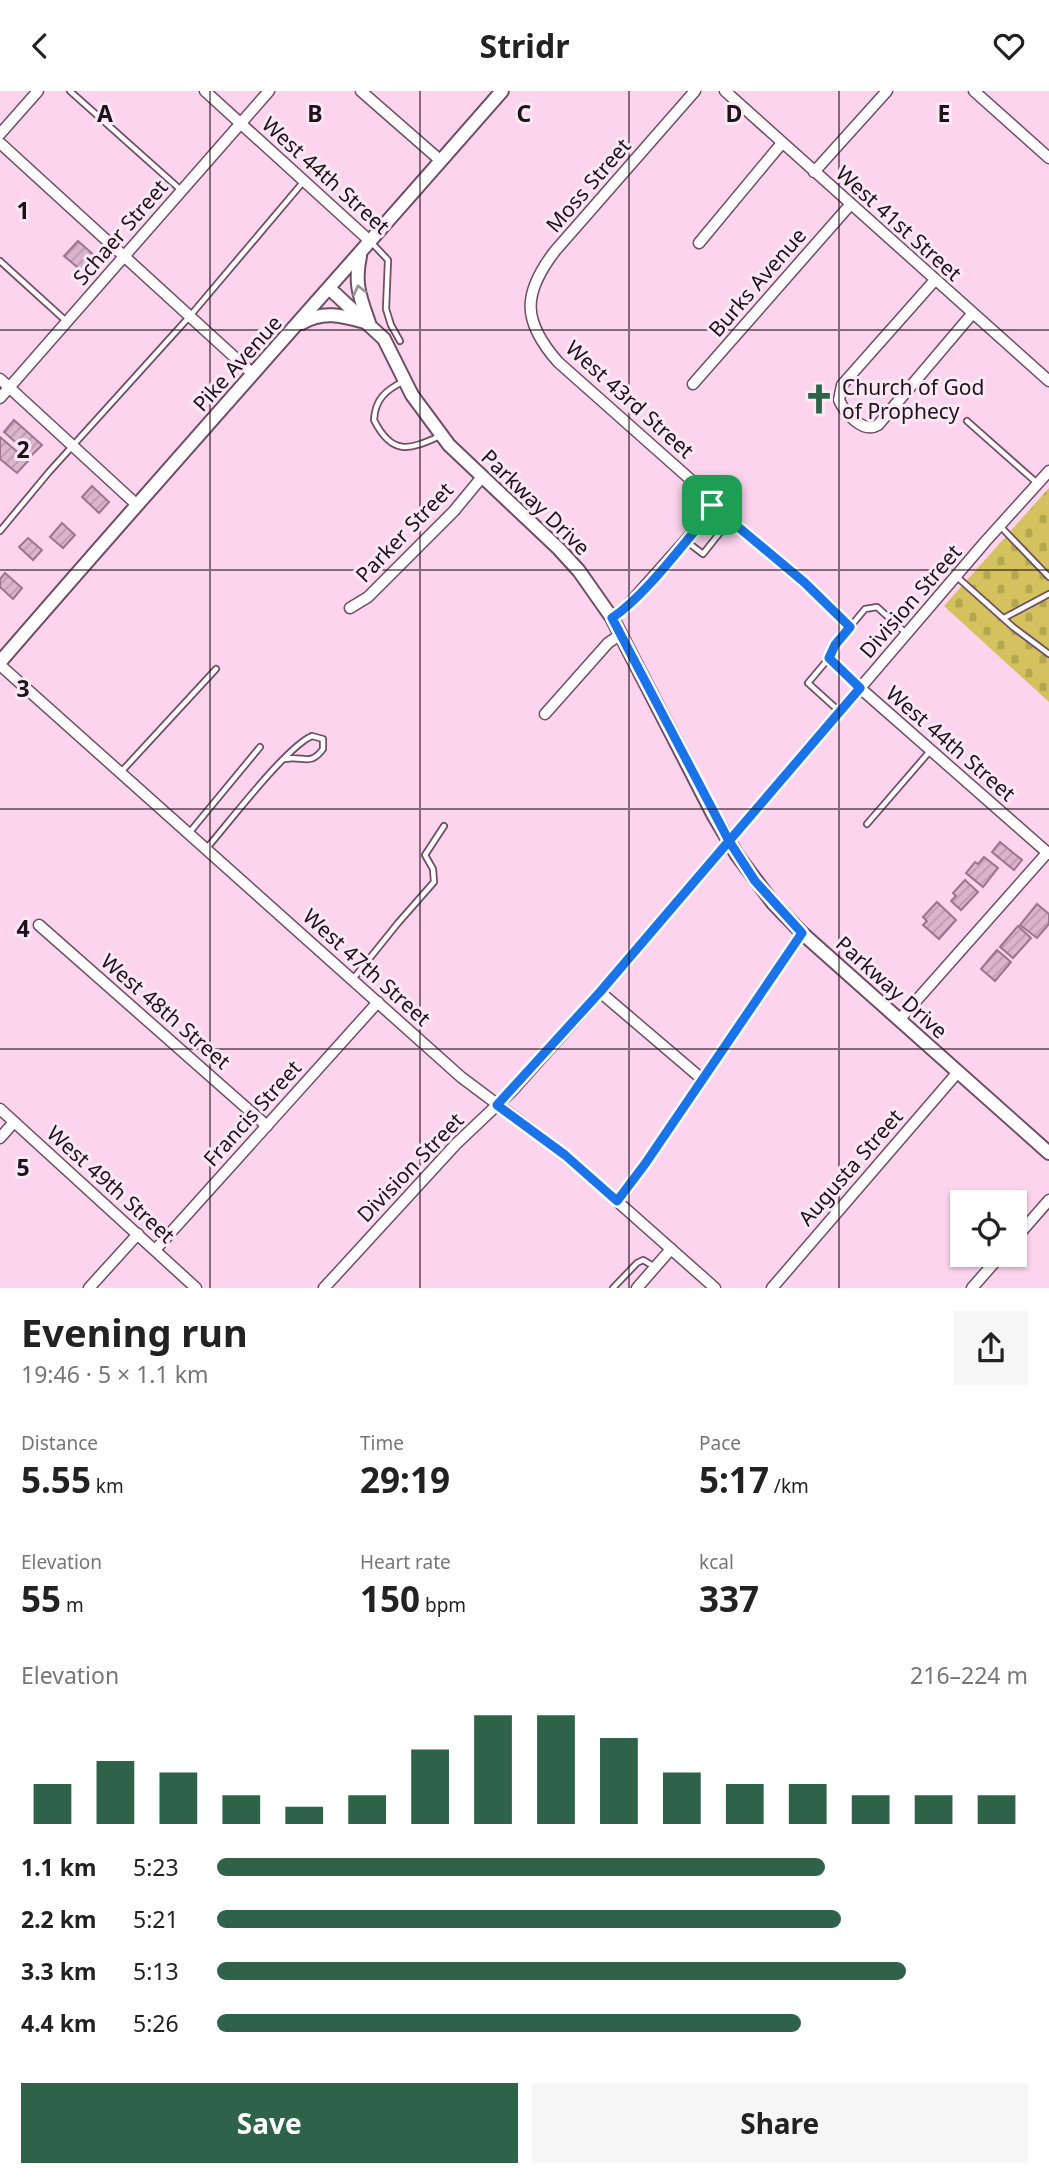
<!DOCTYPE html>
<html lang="en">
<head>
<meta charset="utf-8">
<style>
  body { margin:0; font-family:"Noto Sans",sans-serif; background:#f6f6f6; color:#222; height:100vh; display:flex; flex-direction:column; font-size:26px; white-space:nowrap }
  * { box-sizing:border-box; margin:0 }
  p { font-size:23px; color:#767676 }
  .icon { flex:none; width:38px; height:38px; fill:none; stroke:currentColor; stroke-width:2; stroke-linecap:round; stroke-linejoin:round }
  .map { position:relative; height:1197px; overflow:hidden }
  .side { display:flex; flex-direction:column; background:#fff; flex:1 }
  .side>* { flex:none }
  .tools { position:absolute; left:950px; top:1099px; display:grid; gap:14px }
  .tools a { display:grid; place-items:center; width:77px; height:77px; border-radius:0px; background:#fff; box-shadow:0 2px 5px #0004; font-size:35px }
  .pin { position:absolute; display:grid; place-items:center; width:60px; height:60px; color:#fff; margin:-30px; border-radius:14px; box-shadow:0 4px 10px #0006 }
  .round { display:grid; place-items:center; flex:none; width:74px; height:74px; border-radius:0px; background:#f6f6f6 }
  .headline { display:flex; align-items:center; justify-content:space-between; height:119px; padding:0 21px }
  h1 { font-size:38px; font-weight:700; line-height:52px }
  .stats { display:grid; grid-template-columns:repeat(3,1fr); gap:10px; height:119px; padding:7px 21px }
  .stats div { display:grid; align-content:center }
  .stats b { font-size:35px; font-weight:700 }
  .stats small { font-size:19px; font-weight:400 }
  .stats p { font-size:19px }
  .chart { height:196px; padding:14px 21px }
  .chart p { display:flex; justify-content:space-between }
  .chart svg { width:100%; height:126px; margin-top:7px; stroke:#2f6349; stroke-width:6 }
  .primary-button { display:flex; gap:14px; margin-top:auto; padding:14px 21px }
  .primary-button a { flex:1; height:80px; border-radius:0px; background:#2f6349; color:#fff; font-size:28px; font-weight:700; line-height:80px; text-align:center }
  .primary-button a+a { background:#f6f6f6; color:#222 }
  ul { padding:0 21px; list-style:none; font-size:23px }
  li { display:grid; grid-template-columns:112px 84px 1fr; align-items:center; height:52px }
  li i { height:18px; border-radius:9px; background:#2f6349 }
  header { display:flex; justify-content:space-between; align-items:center; height:91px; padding:0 21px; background:#fff; font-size:32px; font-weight:700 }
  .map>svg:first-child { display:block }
  .cemetery { fill:url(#cemetery-stones) }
  .building { fill:url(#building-hatch); stroke:#9a768d; stroke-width:2 }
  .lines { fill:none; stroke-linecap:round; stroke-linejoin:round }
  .service-casing { stroke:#6f4d64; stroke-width:8 }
  .minor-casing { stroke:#6f4d64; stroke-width:13 }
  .tertiary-casing { stroke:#6f4d64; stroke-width:16 }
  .service { stroke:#fff; stroke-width:4.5 }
  .minor { stroke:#fff; stroke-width:10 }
  .tertiary { stroke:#fff; stroke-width:12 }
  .oneway { stroke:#9a9498 }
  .route-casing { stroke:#fff; stroke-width:14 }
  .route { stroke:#1a73e8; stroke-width:9 }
  .grid { fill:none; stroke:#1f121b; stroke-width:2; stroke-opacity:0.55 }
  .labels { text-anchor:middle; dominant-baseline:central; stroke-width:6; stroke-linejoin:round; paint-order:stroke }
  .street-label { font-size:21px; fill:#1f121b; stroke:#fae9f4 }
  .poi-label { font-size:21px; fill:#1f121b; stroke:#fae9f4; text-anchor:start }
  .grid-label { font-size:23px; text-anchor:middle; font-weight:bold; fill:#1f121b; stroke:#fae9f4; stroke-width:6; stroke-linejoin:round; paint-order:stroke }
</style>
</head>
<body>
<header><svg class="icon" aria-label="back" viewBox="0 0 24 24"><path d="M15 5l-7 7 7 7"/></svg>Stridr<svg class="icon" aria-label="heart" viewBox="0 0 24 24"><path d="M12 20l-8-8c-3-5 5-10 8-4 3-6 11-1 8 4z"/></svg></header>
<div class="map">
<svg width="1049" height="1197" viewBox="0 0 1049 1197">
  <defs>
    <pattern id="cemetery-stones" width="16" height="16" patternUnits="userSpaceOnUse" patternTransform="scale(1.75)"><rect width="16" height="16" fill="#d3c25d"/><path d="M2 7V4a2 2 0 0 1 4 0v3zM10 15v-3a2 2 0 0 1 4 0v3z" fill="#b5a650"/></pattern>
    <pattern id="building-hatch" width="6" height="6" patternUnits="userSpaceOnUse" patternTransform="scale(1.75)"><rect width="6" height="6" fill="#dbb4cd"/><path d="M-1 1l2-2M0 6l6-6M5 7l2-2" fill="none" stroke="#bc9aaf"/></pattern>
  </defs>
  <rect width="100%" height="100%" fill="#fcd4ee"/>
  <polygon class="cemetery" points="1049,397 1049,611 944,515"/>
  <g class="building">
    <polygon points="78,150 95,165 82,180 64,165"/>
    <polygon points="14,329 42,354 31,365 4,341"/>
    <polygon points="0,346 28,370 17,382 0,368"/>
    <polygon points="92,395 109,411 99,422 82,406"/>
    <polygon points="62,432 75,444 63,457 50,446"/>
    <polygon points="28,447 42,459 33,469 19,456"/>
    <polygon points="5,482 22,497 13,508 0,496 0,488"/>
    <polygon points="1000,751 1022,769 1014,779 992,761"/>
    <polygon points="984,766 998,777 983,796 966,782 975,771 978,773"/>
    <polygon points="965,789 978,801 961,819 951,810 956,805 953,802"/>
    <polygon points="937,811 956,829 939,848 923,834 927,830 923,826"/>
    <polygon points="1037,813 1049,823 1049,833 1037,847 1020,834"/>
    <polygon points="1018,835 1031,847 1013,867 1000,856"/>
    <polygon points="997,859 1011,871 995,890 981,878"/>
  </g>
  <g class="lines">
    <g class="service-casing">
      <g id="service">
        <polyline points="70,0 182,100"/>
        <polyline points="371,151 388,169 386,218 391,234 400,250"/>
        <polyline points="0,170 66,230"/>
        <path d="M404 290C386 299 375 308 374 329 392 365 409 359 440 345"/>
        <polyline points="967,330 1037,392"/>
        <polyline points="713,415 804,491 850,536"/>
        <polyline points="1001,436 1049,486"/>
        <polyline points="0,440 49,381 190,225 304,90"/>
        <polyline points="686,450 703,463 730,429"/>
        <polyline points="956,485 1013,536 1049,563"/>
        <polyline points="1004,527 1049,503"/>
        <polyline points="829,567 808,592 839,620"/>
        <polyline points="859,597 829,567 835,554 865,518 877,516 907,543"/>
        <polyline points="121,681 216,578"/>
        <polyline points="867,733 930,660"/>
        <polyline points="189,742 260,656"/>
        <path d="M206 758C228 733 286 656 312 645L323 648V658C310 676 303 664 285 668"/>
        <polyline points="353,888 398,832 434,791 433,778 425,764 444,735"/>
        <polyline points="613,1197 637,1172 643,1169 655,1176"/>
      </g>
    </g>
    <g class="minor-casing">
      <g id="minor">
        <polyline points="205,0 371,151"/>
        <polyline points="361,0 441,70"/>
        <polyline points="725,0 1049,290"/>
        <polyline points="974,0 1049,67"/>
        <polyline points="0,43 38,0"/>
        <polyline points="0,52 253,283"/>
        <polyline points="814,81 887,0"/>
        <polyline points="699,152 782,52"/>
        <path d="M935 189 842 294 839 309C845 322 863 343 878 334L972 223"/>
        <polyline points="0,288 136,413"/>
        <polyline points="693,293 850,114"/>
        <polyline points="0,307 269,0"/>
        <polyline points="350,517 368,506 454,420 482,386"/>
        <path d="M612 527 627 515 709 423 712 414 709 405 558 271C522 230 522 203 555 160L695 0"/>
        <polyline points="0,574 461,986 565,1064 715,1197"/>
        <polyline points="860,597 1049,763"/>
        <polyline points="545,623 608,552 621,543"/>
        <polyline points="39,834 267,1035"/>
        <polyline points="600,901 702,988"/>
        <polyline points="900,928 1047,762"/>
        <polyline points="0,1018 196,1197"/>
        <polyline points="0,1047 14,1031"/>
        <polyline points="617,1110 645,1073 802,842"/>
        <polyline points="1015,1148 1049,1109"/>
        <polyline points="155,1159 378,911"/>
        <polyline points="89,1197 138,1143"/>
        <polyline points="324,1197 456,1053 513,999 600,901 985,451 1049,380"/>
        <polyline points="637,1197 671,1158"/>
        <polyline points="772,1197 958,981"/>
        <polyline points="972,1197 1001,1164"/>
      </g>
    </g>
    <g class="tertiary-casing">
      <g id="tertiary">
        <path d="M360 165C354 193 360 206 369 232"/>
        <polyline points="330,198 384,248 412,304 449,354 559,458 579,480 612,527 714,725 737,764 773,812 802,842 1049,1062"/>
        <path d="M302 232C323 219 343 225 365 231"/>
        <path d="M0 571C166 379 335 191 502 0"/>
      </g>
    </g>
    <use href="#service" class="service"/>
    <use href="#minor" class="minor"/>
    <use href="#tertiary" class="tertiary"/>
  </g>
  <defs><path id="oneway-chevron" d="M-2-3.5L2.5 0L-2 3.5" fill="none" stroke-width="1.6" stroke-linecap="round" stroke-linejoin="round" transform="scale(1.75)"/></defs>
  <use class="oneway" href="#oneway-chevron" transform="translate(359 199) rotate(-103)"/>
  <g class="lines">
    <g class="route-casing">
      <path id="route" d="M712 414 709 423C682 454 645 505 612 527L729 750 600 901 497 1014 565 1064 617 1110 645 1073 802 842 755 790 729 750 860 597 829 567 835 554 850 536 804 491 712 414"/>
    </g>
    <use href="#route" class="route"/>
  </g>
  <path class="grid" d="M210 0V1197M420 0V1197M629 0V1197M839 0V1197M0 239H1049M0 479H1049M0 718H1049M0 958H1049"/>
  <defs>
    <g id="church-bare" transform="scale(2.415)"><path d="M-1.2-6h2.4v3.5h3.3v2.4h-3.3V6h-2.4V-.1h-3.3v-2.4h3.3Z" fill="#2f6349" stroke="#fae9f4" stroke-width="2.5" paint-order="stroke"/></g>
  </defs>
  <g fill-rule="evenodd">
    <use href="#church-bare" x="819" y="308"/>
  </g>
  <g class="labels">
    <g class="street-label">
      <text transform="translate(326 84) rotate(42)">West 44th Street</text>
      <text transform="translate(588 94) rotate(-49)">Moss Street</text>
      <text transform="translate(899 132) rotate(42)">West 41st Street</text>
      <text transform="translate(120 141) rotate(-49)">Schaer Street</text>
      <text transform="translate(757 191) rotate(-49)">Burks Avenue</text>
      <text transform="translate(237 272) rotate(-48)">Pike Avenue</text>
      <text transform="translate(630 308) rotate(42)">West 43rd Street</text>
      <text transform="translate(536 411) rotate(44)">Parkway Drive</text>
      <text transform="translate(404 441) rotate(-46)">Parker Street</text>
      <text transform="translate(910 510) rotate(-49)">Division Street</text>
      <text transform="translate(951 652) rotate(41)">West 44th Street</text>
      <text transform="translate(367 876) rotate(42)">West 47th Street</text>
      <text transform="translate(892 896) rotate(42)">Parkway Drive</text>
      <text transform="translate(166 920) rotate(41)">West 48th Street</text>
      <text transform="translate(252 1022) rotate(-48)">Francis Street</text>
      <text transform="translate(410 1076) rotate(-46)">Division Street</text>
      <text transform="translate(850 1076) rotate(-49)">Augusta Street</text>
      <text transform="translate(111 1093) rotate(42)">West 49th Street</text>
    </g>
    <g class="poi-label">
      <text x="842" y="296">Church of God<tspan x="842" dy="24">of Prophecy</tspan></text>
    </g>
  </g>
  <g class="grid-label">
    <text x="105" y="31">A</text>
    <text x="315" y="31">B</text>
    <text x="524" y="31">C</text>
    <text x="734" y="31">D</text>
    <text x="944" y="31">E</text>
    <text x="23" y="128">1</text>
    <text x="23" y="367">2</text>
    <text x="23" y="606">3</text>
    <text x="23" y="846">4</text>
    <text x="23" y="1085">5</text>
  </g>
</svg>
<div class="tools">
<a><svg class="icon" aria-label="locate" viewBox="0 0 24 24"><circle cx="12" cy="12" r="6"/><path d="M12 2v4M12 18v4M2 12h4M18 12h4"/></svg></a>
</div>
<div class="pin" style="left:712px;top:414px;background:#1e9e55"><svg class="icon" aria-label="arrive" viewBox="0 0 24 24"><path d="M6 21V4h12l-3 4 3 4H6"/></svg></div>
</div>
<section class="side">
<div class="headline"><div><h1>Evening run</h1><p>19:46 · 5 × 1.1 km</p></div><a class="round"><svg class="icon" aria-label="share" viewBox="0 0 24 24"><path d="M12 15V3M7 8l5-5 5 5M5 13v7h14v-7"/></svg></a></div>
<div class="stats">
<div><p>Distance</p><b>5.55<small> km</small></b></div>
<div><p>Time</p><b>29:19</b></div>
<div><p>Pace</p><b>5:17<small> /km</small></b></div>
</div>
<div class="stats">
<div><p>Elevation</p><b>55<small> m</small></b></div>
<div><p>Heart rate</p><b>150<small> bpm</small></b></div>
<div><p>kcal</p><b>337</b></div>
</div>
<div class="chart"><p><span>Elevation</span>216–224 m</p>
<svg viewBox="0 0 160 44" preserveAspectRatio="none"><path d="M5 44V30M15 44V22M25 44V26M35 44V34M45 44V38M55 44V34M65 44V18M75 44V6M85 44V6M95 44V14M105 44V26M115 44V30M125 44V30M135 44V34M145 44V34M155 44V34"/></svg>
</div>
<ul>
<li><b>1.1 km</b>5:23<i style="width:75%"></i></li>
<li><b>2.2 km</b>5:21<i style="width:77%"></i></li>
<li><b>3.3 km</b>5:13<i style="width:85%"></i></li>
<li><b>4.4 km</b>5:26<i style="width:72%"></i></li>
</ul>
<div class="primary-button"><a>Save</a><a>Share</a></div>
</section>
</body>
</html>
